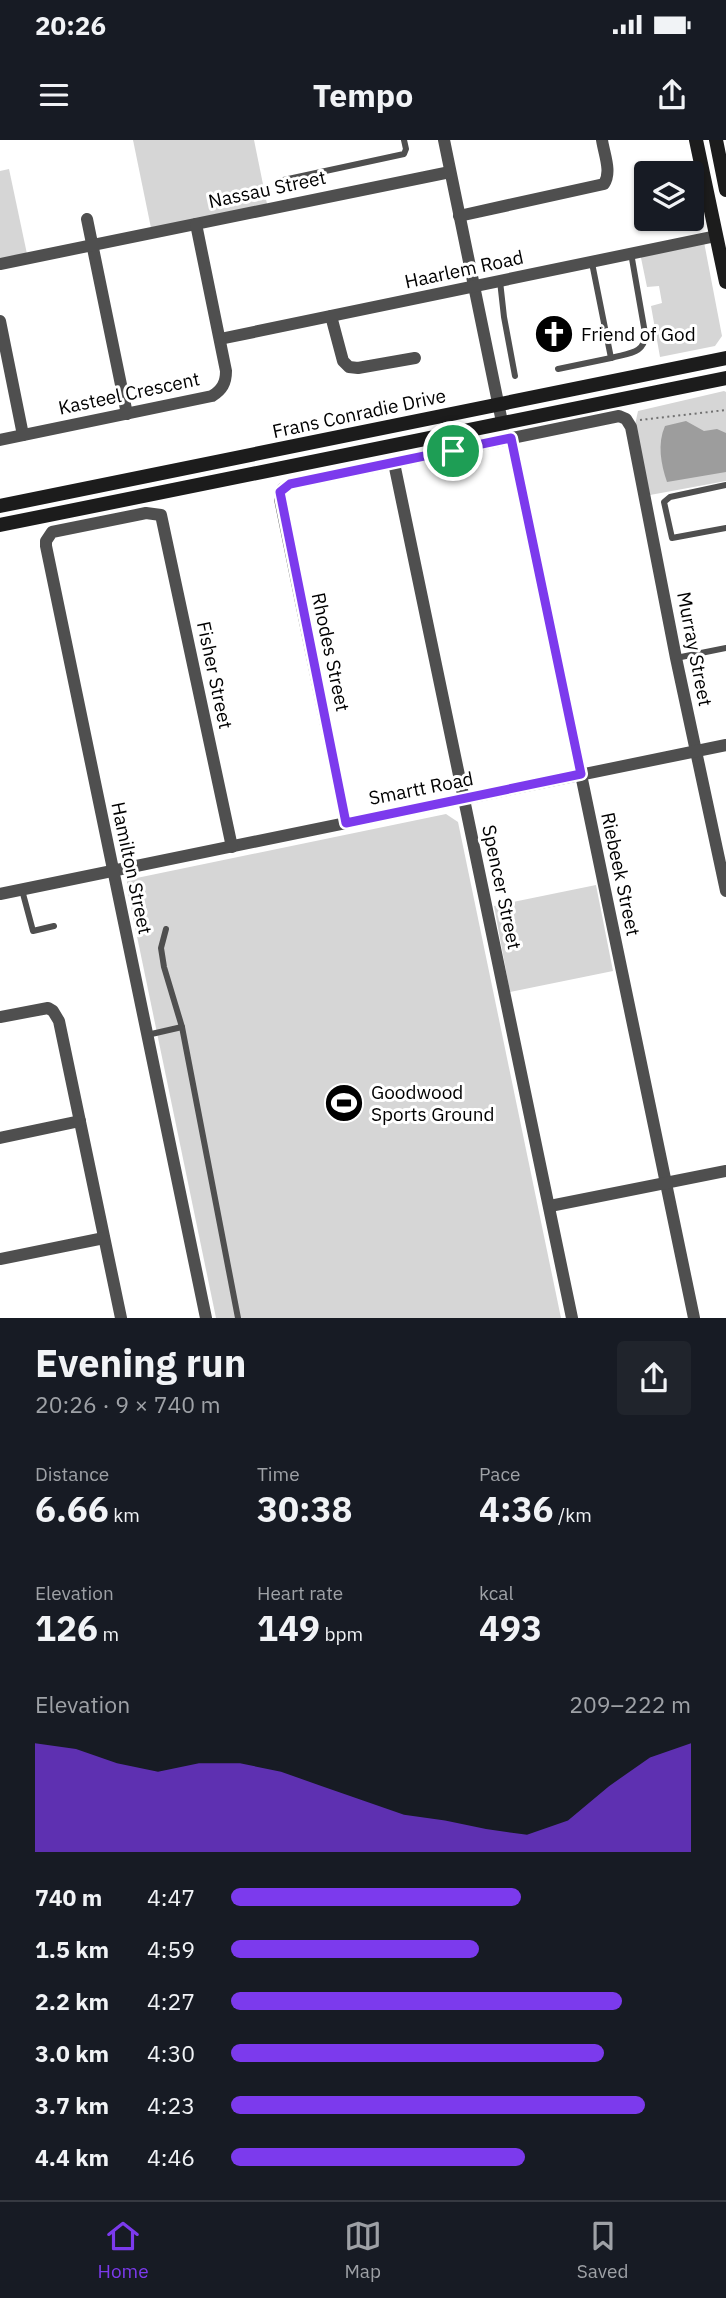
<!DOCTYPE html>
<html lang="en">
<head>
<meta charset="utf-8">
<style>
  body { margin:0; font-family:"IBM Plex Sans",sans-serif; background:#20242c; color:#f1f3f6; height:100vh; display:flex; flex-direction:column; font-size:26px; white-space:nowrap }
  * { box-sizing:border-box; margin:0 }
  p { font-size:23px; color:#9ea1a6 }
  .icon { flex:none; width:38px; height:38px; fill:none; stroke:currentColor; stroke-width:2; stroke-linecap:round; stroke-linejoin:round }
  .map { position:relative; height:1178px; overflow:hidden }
  .panel { display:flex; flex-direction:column; background:#171b24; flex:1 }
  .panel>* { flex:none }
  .fabs { position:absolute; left:634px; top:21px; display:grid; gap:14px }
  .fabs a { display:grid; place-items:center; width:70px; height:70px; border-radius:7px; background:#171b24; box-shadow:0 2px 5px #0004; font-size:35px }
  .pin { position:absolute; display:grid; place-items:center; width:60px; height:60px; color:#fff; margin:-30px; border:4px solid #fff; border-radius:50%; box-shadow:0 2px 7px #0007 }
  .round { display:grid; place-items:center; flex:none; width:74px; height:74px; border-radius:7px; background:#20242c }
  .head { display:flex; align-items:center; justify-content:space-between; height:119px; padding:0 35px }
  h1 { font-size:38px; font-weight:700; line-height:52px }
  .stats { display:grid; grid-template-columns:repeat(3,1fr); gap:10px; height:119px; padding:7px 35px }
  .stats div { display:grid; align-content:center }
  .stats b { font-size:35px; font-weight:700 }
  .stats small { font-size:19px; font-weight:400 }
  .stats p { font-size:19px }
  .chart { height:196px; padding:14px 35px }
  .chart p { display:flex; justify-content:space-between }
  .chart svg { width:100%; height:126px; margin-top:7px; fill:#7c3aed; opacity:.7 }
  ul { padding:0 35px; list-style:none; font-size:23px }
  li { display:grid; grid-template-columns:112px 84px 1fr; align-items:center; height:52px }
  li i { height:18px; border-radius:9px; background:#7c3aed }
  .status { display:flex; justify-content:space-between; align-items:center; height:49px; padding:0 35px; background:#171b24; direction:ltr }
  .status svg { height:19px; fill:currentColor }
  header { display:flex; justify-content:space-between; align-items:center; height:91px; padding:0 35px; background:#171b24; font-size:32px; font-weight:700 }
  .tabs { display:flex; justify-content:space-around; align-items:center; height:98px; border-top:2px solid #363941; background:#171b24; font-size:19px; color:#9ea1a6 }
  .tabs a { display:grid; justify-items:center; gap:4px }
  .tabs .active { color:#7c3aed }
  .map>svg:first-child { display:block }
  .green { fill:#d6d6d6 }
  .water { fill:#9d9d9d }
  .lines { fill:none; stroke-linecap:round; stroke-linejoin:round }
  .path { stroke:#717171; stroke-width:2; stroke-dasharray:2 3.5; stroke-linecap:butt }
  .service { stroke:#4f4f4f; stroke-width:6 }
  .minor { stroke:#4f4f4f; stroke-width:12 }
  .secondary { stroke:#1c1c1c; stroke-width:14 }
  .route-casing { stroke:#fff; stroke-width:14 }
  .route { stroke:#7c3aed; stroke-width:9 }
  .labels { text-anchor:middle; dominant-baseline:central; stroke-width:6; stroke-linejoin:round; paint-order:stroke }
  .street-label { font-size:19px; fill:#000; stroke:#fff }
  .poi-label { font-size:19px; fill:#000; stroke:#fff; text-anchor:start }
</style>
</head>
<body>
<div class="status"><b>20:26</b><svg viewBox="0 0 49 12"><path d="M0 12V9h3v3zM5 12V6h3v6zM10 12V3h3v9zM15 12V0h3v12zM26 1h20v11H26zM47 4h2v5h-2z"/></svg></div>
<header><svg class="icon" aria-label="menu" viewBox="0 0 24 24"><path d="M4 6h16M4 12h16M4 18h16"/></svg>Tempo<svg class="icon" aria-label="share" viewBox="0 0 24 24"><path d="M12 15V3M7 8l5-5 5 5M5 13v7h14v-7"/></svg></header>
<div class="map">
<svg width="726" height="1178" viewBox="0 0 726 1178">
  <rect width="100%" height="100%" fill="#fff"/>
  <g class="green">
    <polygon points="133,0 254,0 267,64 151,88"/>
    <polygon points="9,29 27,114 0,119 0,31"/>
    <polygon points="704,102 722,196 715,206 660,217 651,166 662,163 659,146 647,147 640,113"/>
    <polygon points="724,251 726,252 726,341 650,355 635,285 638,271"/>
    <polygon points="446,674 458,682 561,1178 216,1178 127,748 127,740"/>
    <polygon points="596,745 613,831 510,852 494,766"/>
  </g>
  <path class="water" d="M686 281 704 291 717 289 726 293V332L667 342C661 324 657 304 665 286Z"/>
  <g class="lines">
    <polyline class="path" points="640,280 726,270"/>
    <g class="service">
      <polyline points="279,41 404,14 406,9 404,0"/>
      <path d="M592 123 611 218C628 213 646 214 645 193L631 113"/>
      <polyline points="500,141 504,177 515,236"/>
      <polyline points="558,229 611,218"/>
      <polyline points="726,345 670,357 664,362 672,398 726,388"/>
      <polyline points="676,518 726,508"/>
      <polyline points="22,750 33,791 54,786"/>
      <polyline points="182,887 238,1178"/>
      <polyline points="147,895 182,887 164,827 161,808 166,789"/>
    </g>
    <g class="minor">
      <polyline points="444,0 502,282"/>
      <path d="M459 76 604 44C612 32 604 14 602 0"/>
      <polyline points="87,79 127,274"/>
      <polyline points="0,124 450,32"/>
      <polyline points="331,176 343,221 349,227 358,228 415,218"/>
      <polyline points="0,181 23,295"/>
      <polyline points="220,199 716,96"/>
      <polyline points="511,298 694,1178"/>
      <path d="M0 300 212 256C222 250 226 243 226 231L196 84"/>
      <polyline points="394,323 572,1178"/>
      <polyline points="346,683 280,359 282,349 290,344 619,276 626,279 631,287 676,518 726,751"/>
      <polyline points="0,754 726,605"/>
      <polyline points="0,877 48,868 53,871 59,881 121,1178"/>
      <polyline points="0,998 80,981"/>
      <polyline points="550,1066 726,1031"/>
      <polyline points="0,1119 104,1098"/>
      <polyline points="206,1178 46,406 46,401 52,392 146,373 161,375 232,707"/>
    </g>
    <g class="secondary">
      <polyline points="696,0 726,142"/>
      <polyline points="716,0 726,50"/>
      <polyline points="0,366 726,218"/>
      <polyline points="0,385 726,238"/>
    </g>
  </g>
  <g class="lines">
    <g class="route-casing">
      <polygon id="route" points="511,298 581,634 346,683 280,352 290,344"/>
    </g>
    <use href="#route" class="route"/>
  </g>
  <defs>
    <g id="church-disc" transform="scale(2.0125)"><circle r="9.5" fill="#000" stroke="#fff"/><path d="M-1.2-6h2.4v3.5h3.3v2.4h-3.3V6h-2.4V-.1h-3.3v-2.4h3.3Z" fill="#fff"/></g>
    <g id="stadium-disc" transform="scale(2.0125)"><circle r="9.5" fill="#000" stroke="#fff"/><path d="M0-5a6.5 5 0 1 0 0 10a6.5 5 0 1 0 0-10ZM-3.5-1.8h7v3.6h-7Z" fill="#fff"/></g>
  </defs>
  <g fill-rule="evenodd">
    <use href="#church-disc" x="554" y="194"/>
    <use href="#stadium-disc" x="344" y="963"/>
  </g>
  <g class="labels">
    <g class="street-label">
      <text transform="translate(267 49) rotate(-12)">Nassau Street</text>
      <text transform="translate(464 129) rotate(-12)">Haarlem Road</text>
      <text transform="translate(129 253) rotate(-12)">Kasteel Crescent</text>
      <text transform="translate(359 273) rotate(-12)">Frans Conradie Drive</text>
      <text transform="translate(695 509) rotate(79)">Murray Street</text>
      <text transform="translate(331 512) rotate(78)">Rhodes Street</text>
      <text transform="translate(215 535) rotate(78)">Fisher Street</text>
      <text transform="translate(421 648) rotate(-11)">Smartt Road</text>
      <text transform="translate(132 728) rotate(78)">Hamilton Street</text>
      <text transform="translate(621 734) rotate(78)">Riebeek Street</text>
      <text transform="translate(502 747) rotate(78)">Spencer Street</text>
    </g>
    <g class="poi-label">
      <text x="581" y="194">Friend of God</text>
      <text x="371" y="952">Goodwood<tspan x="371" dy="22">Sports Ground</tspan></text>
    </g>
  </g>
</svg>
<div class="fabs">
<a><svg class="icon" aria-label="layers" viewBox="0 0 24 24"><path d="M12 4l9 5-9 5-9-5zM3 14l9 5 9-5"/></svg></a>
</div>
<div class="pin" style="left:453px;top:311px;background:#1e9e55"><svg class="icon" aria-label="arrive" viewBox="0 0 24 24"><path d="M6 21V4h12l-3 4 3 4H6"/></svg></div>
</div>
<section class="panel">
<div class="head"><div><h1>Evening run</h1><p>20:26 · 9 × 740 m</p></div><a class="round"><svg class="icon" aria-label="share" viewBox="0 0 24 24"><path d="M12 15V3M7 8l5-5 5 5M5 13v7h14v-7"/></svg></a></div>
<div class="stats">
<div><p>Distance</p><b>6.66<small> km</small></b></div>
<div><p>Time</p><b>30:38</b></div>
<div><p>Pace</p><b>4:36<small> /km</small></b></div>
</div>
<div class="stats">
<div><p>Elevation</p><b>126<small> m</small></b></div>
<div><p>Heart rate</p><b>149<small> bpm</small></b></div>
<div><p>kcal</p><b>493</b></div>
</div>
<div class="chart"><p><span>Elevation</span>209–222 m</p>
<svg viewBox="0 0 160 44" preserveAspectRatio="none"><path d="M0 44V6L10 8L20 13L30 16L40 13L50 13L60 16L70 21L80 26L90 31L100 33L110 36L120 38L130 33L140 21L150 11L160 6V44z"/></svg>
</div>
<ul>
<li><b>740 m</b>4:47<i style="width:63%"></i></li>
<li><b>1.5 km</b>4:59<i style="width:54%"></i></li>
<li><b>2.2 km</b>4:27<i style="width:85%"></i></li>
<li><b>3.0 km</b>4:30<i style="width:81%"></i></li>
<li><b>3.7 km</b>4:23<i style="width:90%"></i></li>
<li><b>4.4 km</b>4:46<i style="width:64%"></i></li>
</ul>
</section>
<nav class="tabs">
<a class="active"><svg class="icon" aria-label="home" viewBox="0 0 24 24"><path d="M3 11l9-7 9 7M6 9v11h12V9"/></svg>Home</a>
<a><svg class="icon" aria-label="map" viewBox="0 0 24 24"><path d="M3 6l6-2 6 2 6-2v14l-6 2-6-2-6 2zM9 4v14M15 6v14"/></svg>Map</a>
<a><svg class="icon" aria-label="saved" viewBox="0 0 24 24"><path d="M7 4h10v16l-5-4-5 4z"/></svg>Saved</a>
</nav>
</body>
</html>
